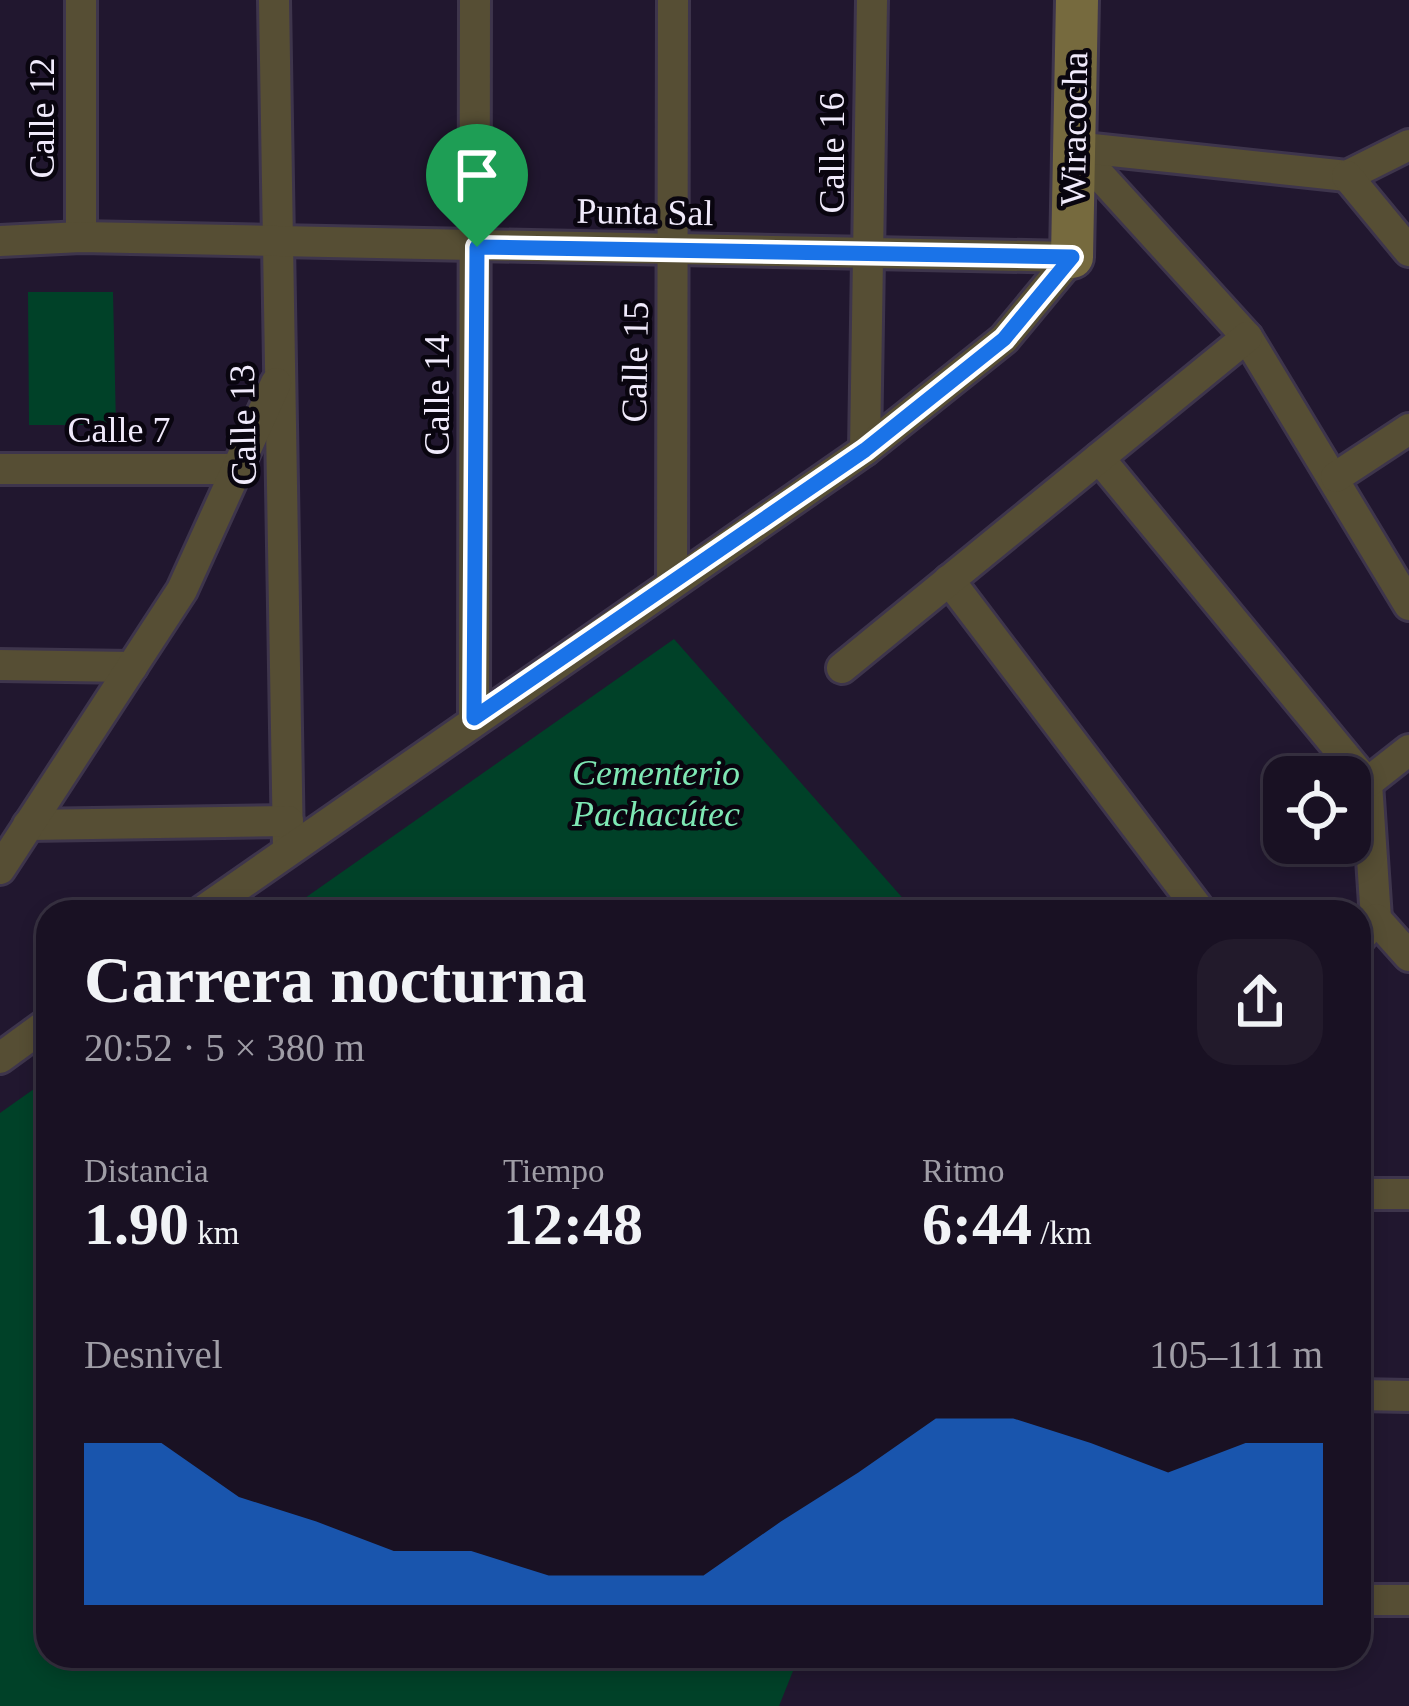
<!DOCTYPE html>
<html lang="es">
<head>
<meta charset="utf-8">
<style>
  body { margin:0; font-family:"Times New Roman",serif; background:#221a2b; color:#f1f3f6; height:100vh; display:flex; flex-direction:column; font-size:45px; white-space:nowrap }
  * { box-sizing:border-box; margin:0 }
  p { font-size:39px; color:#9f9da6 }
  .icon { flex:none; width:66px; height:66px; fill:none; stroke:currentColor; stroke-width:2; stroke-linecap:round; stroke-linejoin:round }
  .map { position:relative; flex:1; overflow:hidden }
  .drawer { position:absolute; left:36px; top:900px; width:1335px; height:768px; display:flex; flex-direction:column; background:#191123; border-radius:36px; box-shadow:0 6px 18px #0003,0 0 0 3px #373141 }
  .drawer>* { flex:none }
  .controls { position:absolute; left:1263px; top:756px; display:grid; gap:24px }
  .controls a { display:grid; place-items:center; width:108px; height:108px; border-radius:24px; background:#191123; box-shadow:0 6px 18px #0003,0 0 0 3px #373141; font-size:60px }
  .pin { position:absolute; display:grid; place-items:center; width:102px; height:102px; color:#fff; margin:-123px -51px; border-radius:50% 50% 50% 0; rotate:-45deg; box-shadow:0 0 12px #0007 }
  .pin .icon { rotate:45deg }
  .round { display:grid; place-items:center; flex:none; width:126px; height:126px; border-radius:36px; background:#221a2b }
  .overview { display:flex; align-items:center; justify-content:space-between; height:204px; padding:0 48px }
  h1 { font-size:66px; font-weight:800; line-height:90px }
  .stats { display:grid; grid-template-columns:repeat(3,1fr); gap:18px; height:204px; padding:12px 48px }
  .stats div { display:grid; align-content:center }
  .stats b { font-size:60px; font-weight:800 }
  .stats small { font-size:33px; font-weight:400 }
  .stats p { font-size:33px }
  .chart { height:336px; padding:24px 48px }
  .chart p { display:flex; justify-content:space-between }
  .chart svg { width:100%; height:216px; margin-top:12px; fill:#1a73e8; opacity:.7 }
  .map>svg:first-child { display:block }
  .green { fill:#004128 }
  .lines { fill:none; stroke-linecap:round; stroke-linejoin:round }
  .street-casing { stroke:#3e354c; stroke-width:36 }
  .secondary-casing { stroke:#3e354c; stroke-width:48 }
  .street { stroke:#564e34; stroke-width:30 }
  .secondary { stroke:#766a3e; stroke-width:42 }
  .route-casing { stroke:#fff; stroke-width:24 }
  .route { stroke:#1a73e8; stroke-width:15 }
  .labels { text-anchor:middle; dominant-baseline:central; stroke-width:9; stroke-linejoin:round; paint-order:stroke }
  .street-label { font-size:36px; fill:#f0eafb; stroke:#09050f }
  .park-label { font-size:36px; font-style:italic; fill:#7ee7b4; stroke:#09050f }
</style>
</head>
<body>
<div class="map">
<svg width="1409" height="1706" viewBox="0 0 1409 1706">
  <rect width="100%" height="100%" fill="#21172f"/>
  <g class="green">
    <polygon points="28,292 113,292 116,425 29,425"/>
    <polygon points="674,639 915,912 285,912"/>
    <polygon points="48,1079 48,1656 799,1656 779,1706 0,1706 0,1113"/>
  </g>
  <g class="lines">
    <g class="street-casing">
      <g id="street">
        <polyline points="274,0 288,849"/>
        <polyline points="1074,147 1247,337 1409,605"/>
        <polyline points="1074,147 1347,176 1409,145"/>
        <polyline points="1347,176 1409,251"/>
        <polyline points="81,237 81,0"/>
        <polyline points="0,241 81,237 1072,257"/>
        <polyline points="865,450 872,0"/>
        <polyline points="1099,458 1367,783 1376,919 1359,939"/>
        <polyline points="0,469 237,469"/>
        <polyline points="1336,477 1409,429"/>
        <polyline points="949,580 1201,912"/>
        <polyline points="672,581 673,0"/>
        <polyline points="0,665 132,667"/>
        <polyline points="842,668 1247,337"/>
        <polyline points="474,718 475,0"/>
        <polyline points="1367,783 1409,750"/>
        <polyline points="28,825 288,821"/>
        <polyline points="0,869 182,590 276,383"/>
        <polyline points="201,912 865,450 1004,339 1072,257"/>
        <polyline points="1376,919 1409,956"/>
        <polyline points="0,1058 48,1023"/>
        <polyline points="1359,1194 1409,1194"/>
        <polyline points="1359,1395 1409,1396"/>
        <polyline points="1359,1600 1409,1600"/>
      </g>
    </g>
    <g class="secondary-casing">
      <polyline id="secondary" points="1072,257 1077,0"/>
    </g>
    <use href="#street" class="street"/>
    <use href="#secondary" class="secondary"/>
  </g>
  <g class="lines">
    <g class="route-casing">
      <polygon id="route" points="477,247 1072,257 1004,339 865,450 474,718"/>
    </g>
    <use href="#route" class="route"/>
  </g>
  <g class="labels">
    <g class="street-label">
      <text transform="translate(42 118) rotate(-90)">Calle 12</text>
      <text transform="translate(1074 129) rotate(-89)">Wiracocha</text>
      <text transform="translate(832 153) rotate(-90)">Calle 16</text>
      <text transform="translate(645 212) rotate(1)">Punta Sal</text>
      <text transform="translate(635 362) rotate(-89)">Calle 15</text>
      <text transform="translate(437 395) rotate(-90)">Calle 14</text>
      <text transform="translate(243 425) rotate(-91)">Calle 13</text>
      <text x="119" y="430">Calle 7</text>
    </g>
    <g class="park-label">
      <text x="656" y="773">Cementerio<tspan x="656" dy="41">Pachacútec</tspan></text>
    </g>
  </g>
</svg>
<div class="controls">
<a><svg class="icon" aria-label="locate" viewBox="0 0 24 24"><circle cx="12" cy="12" r="6"/><path d="M12 2v4M12 18v4M2 12h4M18 12h4"/></svg></a>
</div>
<div class="pin" style="left:477px;top:247px;background:#1e9e55"><svg class="icon" aria-label="arrive" viewBox="0 0 24 24"><path d="M6 21V4h12l-3 4 3 4H6"/></svg></div>
<section class="drawer">
<div class="overview"><div><h1>Carrera nocturna</h1><p>20:52 · 5 × 380 m</p></div><a class="round"><svg class="icon" aria-label="share" viewBox="0 0 24 24"><path d="M12 15V3M7 8l5-5 5 5M5 13v7h14v-7"/></svg></a></div>
<div class="stats">
<div><p>Distancia</p><b>1.90<small> km</small></b></div>
<div><p>Tiempo</p><b>12:48</b></div>
<div><p>Ritmo</p><b>6:44<small> /km</small></b></div>
</div>
<div class="chart"><p><span>Desnivel</span>105–111 m</p>
<svg viewBox="0 0 160 44" preserveAspectRatio="none"><path d="M0 44V11L10 11L20 22L30 27L40 33L50 33L60 38L70 38L80 38L90 27L100 17L110 6L120 6L130 11L140 17L150 11L160 11V44z"/></svg>
</div>
</section>
</div>
</body>
</html>
